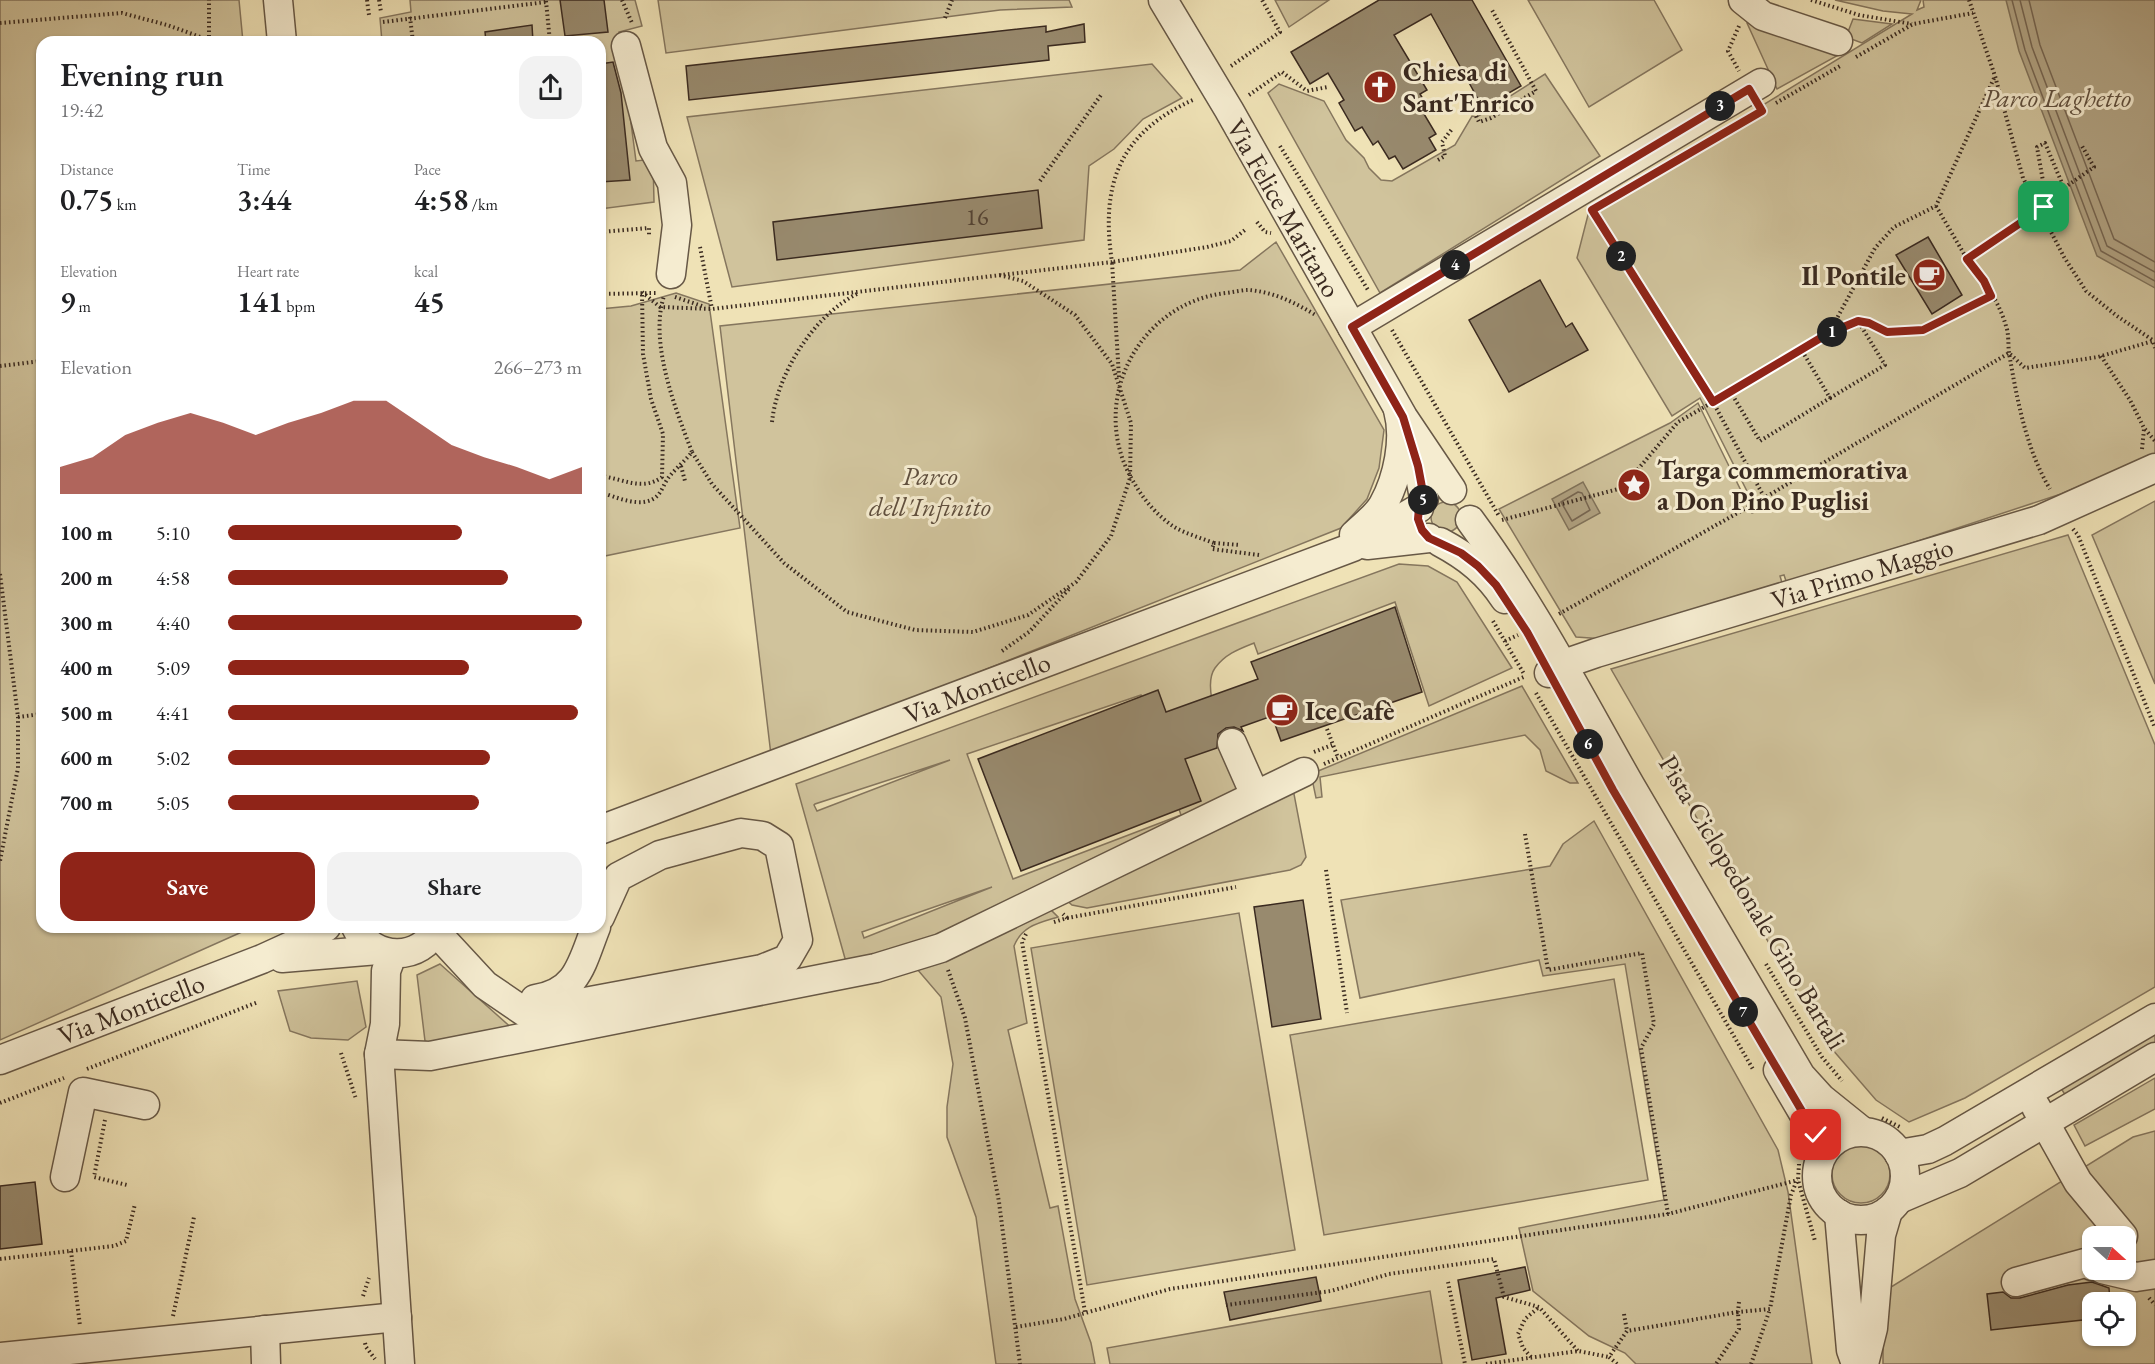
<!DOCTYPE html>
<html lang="en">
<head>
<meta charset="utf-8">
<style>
  body { margin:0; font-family:"EB Garamond",serif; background:#f2f2f2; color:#202124; height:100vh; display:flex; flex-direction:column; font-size:22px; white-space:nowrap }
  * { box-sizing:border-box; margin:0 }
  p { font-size:20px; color:#757577 }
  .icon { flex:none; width:33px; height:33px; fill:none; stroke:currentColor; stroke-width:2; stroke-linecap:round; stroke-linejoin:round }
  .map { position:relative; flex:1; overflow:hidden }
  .sheet { position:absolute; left:36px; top:36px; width:570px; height:897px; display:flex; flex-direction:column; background:#fff; border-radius:18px; box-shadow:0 2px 4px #0004 }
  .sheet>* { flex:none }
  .needle { width:39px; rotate:111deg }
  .buttons { position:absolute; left:2082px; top:1226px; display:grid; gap:12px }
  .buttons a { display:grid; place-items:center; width:54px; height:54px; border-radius:12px; background:#fff; box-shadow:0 2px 4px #0004; font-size:30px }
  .pin { position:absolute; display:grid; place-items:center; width:51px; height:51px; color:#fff; margin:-26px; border-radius:12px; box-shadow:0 3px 9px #0006 }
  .km { position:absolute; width:30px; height:30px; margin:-15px; border-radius:50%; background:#222; color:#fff; font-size:16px; line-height:30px; text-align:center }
  .round { display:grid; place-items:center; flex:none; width:63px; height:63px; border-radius:18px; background:#f2f2f2 }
  .summary { display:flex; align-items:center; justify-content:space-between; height:102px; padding:0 24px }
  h1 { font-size:33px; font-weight:600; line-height:45px }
  .metrics { display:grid; grid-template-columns:repeat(3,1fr); gap:9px; height:102px; padding:6px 24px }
  .metrics div { display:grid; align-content:center }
  .metrics b { font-size:30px; font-weight:600 }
  .metrics small { font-size:16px; font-weight:400 }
  .metrics p { font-size:16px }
  .chart { height:168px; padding:12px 24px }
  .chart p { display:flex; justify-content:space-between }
  .chart svg { width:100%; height:108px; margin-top:6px; fill:#8f2418; opacity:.7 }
  .action { display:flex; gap:12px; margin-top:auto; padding:12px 24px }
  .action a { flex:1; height:69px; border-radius:18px; background:#8f2418; color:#fff; font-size:24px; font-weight:600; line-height:69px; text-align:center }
  .action a+a { background:#f2f2f2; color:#202124 }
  ul { padding:0 24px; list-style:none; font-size:20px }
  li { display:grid; grid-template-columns:96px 72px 1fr; align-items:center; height:45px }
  li i { height:15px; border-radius:8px; background:#8f2418 }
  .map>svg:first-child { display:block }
  .green { fill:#d0c39c; stroke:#85765e; stroke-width:1.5; fill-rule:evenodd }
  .water { fill:#b1a383; stroke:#81735b; stroke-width:1.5 }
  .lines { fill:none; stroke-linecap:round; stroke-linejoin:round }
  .shore { stroke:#766652; stroke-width:1.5 }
  .building { fill:#988a6e; stroke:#3a2a20; stroke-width:1.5 }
  .minor-casing { stroke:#675846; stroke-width:31 }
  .path { stroke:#3a2a20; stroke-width:4; stroke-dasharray:1.5 3; stroke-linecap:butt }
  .minor { stroke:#f5ecd0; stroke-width:28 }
  .route-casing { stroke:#fff; stroke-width:12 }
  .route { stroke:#8f2418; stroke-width:8 }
  .labels { text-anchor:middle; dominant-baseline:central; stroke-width:6; stroke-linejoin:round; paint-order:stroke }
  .number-label { font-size:24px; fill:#524234 }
  .poi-label { font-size:27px; font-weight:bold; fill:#3a2a20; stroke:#f5ecd0; text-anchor:start }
  .park-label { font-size:27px; font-style:italic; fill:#60503f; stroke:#f5ecd0 }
  .street-label { font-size:27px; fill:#3a2a20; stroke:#f5ecd0 }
</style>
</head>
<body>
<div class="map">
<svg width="2155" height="1364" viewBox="0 0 2155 1364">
  <rect width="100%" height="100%" fill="#efe2b6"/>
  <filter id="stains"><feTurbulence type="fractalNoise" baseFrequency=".00333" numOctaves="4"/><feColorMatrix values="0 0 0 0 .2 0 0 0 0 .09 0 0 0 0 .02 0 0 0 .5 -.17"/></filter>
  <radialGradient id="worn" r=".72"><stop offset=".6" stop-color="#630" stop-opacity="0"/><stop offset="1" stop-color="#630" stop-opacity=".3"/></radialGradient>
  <g class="green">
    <polygon points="0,0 239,0 243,42 42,42 42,927 253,927 0,1040"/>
    <polygon points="410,0 635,0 642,26 619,32 636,161 653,159 654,202 600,209 600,42 382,42 380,18 411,12"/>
    <polygon points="658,0 1069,0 1072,7 1000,10 666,53"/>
    <polygon points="1275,0 1329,0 1289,27"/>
    <polygon points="1528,0 1654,0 1682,50 1589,107"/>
    <polygon points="1835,0 1921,0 1917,10 1924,7 1923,0 2155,0 2155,454 2061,494 1787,584 1784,575 1780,576 1783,586 1605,639 1576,637 1499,509 1670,423 1698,403 1752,513 1757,511 1700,398 1672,416 1577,258 1589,211 1912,14 1883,11"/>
    <polygon points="1750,17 1844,52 1777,89 1747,23"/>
    <polygon points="1853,19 1892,24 1862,43 1846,37"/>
    <polygon points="1152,64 1182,98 1143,119 1114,149 1089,166 1084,240 732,287 687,117"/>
    <polygon points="1545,74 1600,156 1380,293 1268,93 1279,84 1324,101 1346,140 1364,158 1369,168 1381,180 1392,181 1455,145 1472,116 1477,117"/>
    <polygon points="1276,242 1384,430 1379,468 1367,499 1341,528 771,755 720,326 1240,270"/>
    <polygon points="676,293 709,304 740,528 600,557 600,309 631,306"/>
    <polygon points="2155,501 2155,684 2092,535"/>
    <circle cx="1446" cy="517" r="15"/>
    <polygon points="2068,535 2155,745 2155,987 1965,1098 1909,1122 1876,1100 1826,1042 1611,669"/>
    <path d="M1399 564 1428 566 1457 582 1512 668 1429 706 1395 602 1258 654 1254 643C1239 649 1225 654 1215 668 1197 693 1237 767 1248 794L944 940 846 962 796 784ZM1141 695 1181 815 1013 879 967 754ZM950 760 817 811 814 805 815 804ZM992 887 864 938 862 932Z"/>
    <polygon points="1522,686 1578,783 1570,783 1546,771 1540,750 1525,735 1320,777 1322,797 1316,798 1311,774"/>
    <polygon points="1290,788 1294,794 1306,857 1301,865 1290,870 1087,908 1072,905 1063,897"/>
    <polygon points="1594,821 1778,1150 1788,1192 1812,1364 1636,1364 1625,1353 1589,1336 1533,1291 1519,1228 1664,1200 1625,964 1543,976 1539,960 1360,998 1341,900 1550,866 1563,844"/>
    <path d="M1044 903 1058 917C1038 923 1022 926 1014 946L1027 1023 1008 1030 1050 1208 1058 1206 1075 1299 1091 1343 1095 1364H996L976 1217 947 1137V1107L953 1064 941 997 917 969Z"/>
    <polygon points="1239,913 1295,1250 1087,1285 1031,948"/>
    <polygon points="440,964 515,1031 436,1045 425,1041 417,975"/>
    <polygon points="1614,979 1648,1180 1324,1235 1290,1035"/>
    <polygon points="357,981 366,1027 348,1040 311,1038 290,1031 278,991"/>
    <polygon points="2155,1029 2155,1046 2067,1098 2059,1085"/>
    <polygon points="2155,1078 2155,1109 2085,1146 2074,1125"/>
    <path d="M2155 1131V1364H1883V1292L2133 1137ZM2092 1236H2126V1269H2092ZM2092 1302H2126V1335H2092Z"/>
    <circle cx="1861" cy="1174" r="29"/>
    <polygon points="1430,1291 1442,1364 1110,1364 1107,1348"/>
  </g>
  <g class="water">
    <polygon points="2006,0 2155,0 2155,288 2097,256 2019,51"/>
    <polygon points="1583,482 1600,513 1569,530 1552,499"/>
  </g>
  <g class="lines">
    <g class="shore">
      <polyline points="2012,0 2025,50 2101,251 2155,281"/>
      <polyline points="2020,0 2032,47 2107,246 2155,272"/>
      <polyline points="2029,0 2040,45 2114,239 2155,262"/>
      <polygon points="1578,492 1582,493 1590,510 1572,521 1561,502"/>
    </g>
  </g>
  <g class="building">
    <polygon points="560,0 604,0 608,32 565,36"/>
    <polygon points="1379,0 1472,0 1521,86 1483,108 1431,14 1394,35 1427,90 1420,94 1430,111 1424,114 1436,134 1429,138 1436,150 1403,169 1395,156 1389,159 1378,141 1373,145 1362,127 1355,131 1339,103 1344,100 1328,73 1310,84 1291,52"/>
    <polygon points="1084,24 1085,42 1048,46 1049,60 689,100 686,66 1046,26 1046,32"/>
    <polygon points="532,25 533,42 486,42 485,32"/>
    <polygon points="613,62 621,93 630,180 600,182 600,64"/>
    <polygon points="1038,190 1042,228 777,260 773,222"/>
    <polygon points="1928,237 1962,295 1932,314 1896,255"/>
    <polygon points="1540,280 1566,327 1572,323 1588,350 1509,392 1469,320"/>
    <polygon points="1395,607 1422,692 1281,741 1272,716 1241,727 1243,731 1234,727 1226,728 1218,734 1217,748 1185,759 1201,801 1021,871 978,759 1158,690 1166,712 1258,679 1251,662"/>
    <polygon points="1303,900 1321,1019 1272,1027 1254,907"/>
    <polygon points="35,1182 42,1244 0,1249 0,1186"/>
    <polygon points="1525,1267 1530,1290 1496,1298 1506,1354 1472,1360 1458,1280"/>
    <polygon points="1316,1277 1321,1301 1230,1320 1224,1292"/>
    <polygon points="2092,1282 2109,1288 2110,1302 2092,1302 2092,1319 1991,1330 1987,1294 2003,1292 2011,1298 2020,1298 2068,1285"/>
  </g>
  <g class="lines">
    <g class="minor-casing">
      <g id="minor">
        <polyline points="278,0 282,42"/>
        <polyline points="1163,0 1229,110 1403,417 1452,490"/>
        <polyline points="1743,0 1763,16 1838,41"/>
        <polyline points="626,46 653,148 672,183 677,225 671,274"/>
        <polyline points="1352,327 1761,83"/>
        <polyline points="1411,442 1418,466 1424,498"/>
        <path d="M1470 520C1532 604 1579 695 1630 785 1687 882 1744 979 1801 1076L1821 1098 1862 1131"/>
        <path d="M1354 535C1364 525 1376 517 1383 505 1398 478 1406 439 1398 410"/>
        <path d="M1440 542C1468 557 1488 573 1505 599"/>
        <polyline points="1367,545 1429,538"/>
        <polyline points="1549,673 1564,664 1596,653 2039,520 2155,468"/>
        <polyline points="1232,743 1255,795"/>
        <polyline points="600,830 1353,547 1419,508"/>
        <path d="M356 927C371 961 423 963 436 927"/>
        <polyline points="435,931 485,985 526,1013 762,969 787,959 798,940 779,846 763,836 741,833 660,855 618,877 600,917"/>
        <polyline points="387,953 389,963 386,971 385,1024 379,1054 400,1364"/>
        <polyline points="282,958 378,950"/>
        <path d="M535 999C578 993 582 962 596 927"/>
        <polyline points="379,1054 430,1056 876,968 941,948 1304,772"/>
        <polyline points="0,1060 262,959 308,938 326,927"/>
        <polyline points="1778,1070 1816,1135 1822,1154"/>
        <polyline points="2036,1107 2078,1182 2123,1236"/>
        <circle cx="1861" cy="1176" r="44"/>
        <polyline points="1899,1154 1928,1149 1945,1141 2155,1018"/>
        <polyline points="65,1177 83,1092 145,1105"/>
        <polyline points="1899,1199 1960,1173 2155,1057"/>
        <polyline points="1839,1214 1851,1350 1856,1364"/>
        <polyline points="2102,1269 2136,1277 2155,1274"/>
        <polyline points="2016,1282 2085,1263 2092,1266"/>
        <polyline points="265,1330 266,1364"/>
        <polyline points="0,1357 397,1317"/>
        <polyline points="1864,1364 1873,1328 1881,1235 1888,1211"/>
      </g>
    </g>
    <g class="path">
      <polyline points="367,0 369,15"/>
      <polyline points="379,0 381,12"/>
      <polyline points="622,0 632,23"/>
      <polyline points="1811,0 1859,15 1912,24"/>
      <polyline points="1969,0 1995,76 2023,178 2064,257 2086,291 2117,316 2154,341"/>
      <polyline points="546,1 550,42"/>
      <polyline points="410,17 413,42"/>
      <polyline points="945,18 952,0"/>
      <polyline points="383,22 546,2"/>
      <polyline points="0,23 122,13 167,25 209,40"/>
      <polyline points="1739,26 1728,51 1739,71"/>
      <polyline points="209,41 209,0"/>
      <polyline points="1856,57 1913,24 1973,13"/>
      <polyline points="1231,66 1280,32 1262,0"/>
      <polyline points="1249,95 1282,72 1307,91 1328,87"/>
      <polyline points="1776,103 1842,65"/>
      <polyline points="1474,112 1479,122 1491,118 1536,91 1492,10"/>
      <polyline points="1280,146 1368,290"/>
      <polyline points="1438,160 1445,156 1442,142 1452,129"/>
      <polyline points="1040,181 1101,95"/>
      <polyline points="1936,206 1967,259 2047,204 2037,147 2045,143 2064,188 2094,167 2082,146"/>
      <polyline points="1257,222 1265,232 1271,233"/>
      <polyline points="600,232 649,228 649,236"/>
      <polyline points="700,247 712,309"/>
      <path d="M1967 259C1982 278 1999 301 2006 326 2009 334 2008 344 2009 353 2017 399 2026 449 2050 489"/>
      <path d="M642 292 660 307 712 309 1112 262C1100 183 1120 132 1195 99"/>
      <polyline points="600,294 656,293"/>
      <polyline points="675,297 705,307"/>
      <polyline points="1392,330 1499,516"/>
      <polyline points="1831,332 1858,321 1869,323 1887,332 1923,330 1991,296"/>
      <polyline points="2101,356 2130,400 2144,428 2155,441"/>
      <polyline points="0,366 42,361"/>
      <polyline points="1119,377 1112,262 1207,247 1231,241 1245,230"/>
      <polyline points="1730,391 1760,441 1830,398 1801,349"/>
      <polyline points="1830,398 1885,365 1858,321"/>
      <path d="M772 422C777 374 814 314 859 293"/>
      <polyline points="2142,449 2144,429"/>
      <polyline points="692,452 712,484 784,563 847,612 915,630 973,632 1028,615 1076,582 1111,536 1130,478 1131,423 1112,364 1075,315 1023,281 999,275"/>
      <polyline points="681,466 685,481"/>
      <path d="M600 476C622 478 642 492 662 477L663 434 651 399 643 354 642 292"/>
      <path d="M600 492C616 497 641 509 656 497 662 492 664 483 669 477 676 468 685 461 692 452 675 408 649 342 664 296"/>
      <polyline points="1764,497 1713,402 1829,333 1875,248 1894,227 1936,206 1995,76"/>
      <polyline points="1502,520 1622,488 1678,422 1713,402 1593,210"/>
      <polyline points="2073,529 2078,535 2155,728"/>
      <polyline points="1214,543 1240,545"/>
      <path d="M1259 555 1212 549 1214 543C1201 538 1187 534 1176 528 1158 517 1143 499 1133 481 1087 404 1137 303 1226 293 1234 292 1242 290 1249 290 1274 292 1296 303 1317 316"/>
      <polyline points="0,574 18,717 18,768 0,861"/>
      <polyline points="1559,614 1764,498 2009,353 2025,368 2098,357 2153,341 2155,348"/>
      <polyline points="1493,621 1524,674"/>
      <polyline points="1505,641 1518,635"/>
      <polyline points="1002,651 1029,632 1069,589"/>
      <polyline points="1536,693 1754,1071"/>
      <polyline points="18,717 42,714"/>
      <polyline points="1327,729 1338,758"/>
      <polyline points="1314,752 1332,745"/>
      <polyline points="1324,764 1526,676"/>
      <polyline points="1525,834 1548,970 1642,953 1654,1024 1641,1048 1668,1214"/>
      <polyline points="1326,870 1347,1013"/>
      <polyline points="1067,918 1236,887"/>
      <polyline points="1054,922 1067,918 1063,914"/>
      <polyline points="1026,934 1022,942 1085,1312"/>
      <polyline points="1766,964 1822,1057 1842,1081"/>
      <polyline points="948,970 965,1018 999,1202 1020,1364"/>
      <polyline points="341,1053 356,1099"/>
      <polyline points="87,1069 258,1002"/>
      <polyline points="0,1103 64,1078"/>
      <polyline points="1882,1118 1902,1128"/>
      <polyline points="105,1120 94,1177 127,1185"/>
      <polyline points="1799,1164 1798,1180 1815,1241"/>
      <polyline points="71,1251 80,1326"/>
      <polyline points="0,1259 114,1246 126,1241 135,1204"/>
      <polyline points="1448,1282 1465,1364"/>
      <polyline points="363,1296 369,1278"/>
      <polyline points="2149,1298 2155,1305"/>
      <polyline points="1739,1302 1738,1312 1770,1309 1791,1195 1797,1180"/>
      <polyline points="1226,1305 1331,1291 1389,1274 1494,1259 1504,1297 1539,1307 1578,1351"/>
      <polyline points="1624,1314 1627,1331"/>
      <polyline points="173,1316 194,1217"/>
      <polyline points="1016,1327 1064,1319 1170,1289 1668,1214 1798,1180"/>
      <polyline points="365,1343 366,1347 375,1359"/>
      <polyline points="1531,1357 1523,1348 1518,1334 1525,1319 1539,1307"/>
      <polyline points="1486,1364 1578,1351 1609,1357"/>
      <polyline points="1617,1364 1609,1357 1627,1331 1738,1312 1739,1329 1716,1364"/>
      <polyline points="1751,1364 1770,1309"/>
    </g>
    <use href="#minor" class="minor"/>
  </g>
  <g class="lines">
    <g class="route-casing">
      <polyline id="route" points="1816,1135 1613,790 1527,632 1496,585 1478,566 1461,553 1429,538 1422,530 1418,519 1419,508 1424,498 1418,466 1403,417 1352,327 1749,89 1762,111 1592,210 1713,402 1829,333 1858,321 1869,323 1887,332 1923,330 1991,296 1984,281 1967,259 2044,207"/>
    </g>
    <use href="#route" class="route"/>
  </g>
  <defs>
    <g id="church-disc" transform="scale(1.725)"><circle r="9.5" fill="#8f2418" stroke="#f5ecd0"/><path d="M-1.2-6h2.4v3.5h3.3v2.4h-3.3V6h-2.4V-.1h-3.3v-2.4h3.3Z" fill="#fff"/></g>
    <g id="cafe-disc" transform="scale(1.725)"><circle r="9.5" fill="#8f2418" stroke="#f5ecd0"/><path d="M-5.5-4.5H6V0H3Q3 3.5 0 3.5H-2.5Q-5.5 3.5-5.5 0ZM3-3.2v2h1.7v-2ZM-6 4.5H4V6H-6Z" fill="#fff"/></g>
    <g id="sight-disc" transform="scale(1.725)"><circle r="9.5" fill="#8f2418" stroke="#f5ecd0"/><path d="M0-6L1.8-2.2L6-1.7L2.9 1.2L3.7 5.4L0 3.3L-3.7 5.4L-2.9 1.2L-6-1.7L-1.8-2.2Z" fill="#fff"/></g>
  </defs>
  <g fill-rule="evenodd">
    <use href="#church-disc" x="1380" y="87"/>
    <use href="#cafe-disc" x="1929" y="275"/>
    <use href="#sight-disc" x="1634" y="485"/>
    <use href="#cafe-disc" x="1282" y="710"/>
  </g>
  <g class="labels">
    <g class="number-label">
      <text x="977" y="216">16</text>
    </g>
    <g class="poi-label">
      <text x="1403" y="71">Chiesa di<tspan x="1403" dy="31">Sant'Enrico</tspan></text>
      <text x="1906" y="275" text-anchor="end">Il Pontile</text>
      <text x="1657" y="469">Targa commemorativa<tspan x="1657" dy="31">a Don Pino Puglisi</tspan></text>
      <text x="1305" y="710">Ice Cafè</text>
    </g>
    <g class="park-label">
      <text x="2057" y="97">Parco Laghetto</text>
      <text x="930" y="475">Parco<tspan x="930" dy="31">dell'Infinito</tspan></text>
    </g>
    <g class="street-label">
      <text transform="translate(1284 208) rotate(60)">Via Felice Maritano</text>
      <text transform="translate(1862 573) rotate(-17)">Via Primo Maggio</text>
      <text transform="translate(977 688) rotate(-21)">Via Monticello</text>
      <text transform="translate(1753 902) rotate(59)">Pista Ciclopedonale Gino Bartali</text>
      <text transform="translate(131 1009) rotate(-21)">Via Monticello</text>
    </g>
  </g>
  <rect width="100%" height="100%" filter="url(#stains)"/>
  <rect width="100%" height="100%" fill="url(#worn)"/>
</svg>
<div class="buttons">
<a><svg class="needle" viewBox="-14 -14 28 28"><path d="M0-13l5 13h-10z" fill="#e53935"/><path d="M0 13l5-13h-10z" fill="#757577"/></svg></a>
<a><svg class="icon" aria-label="locate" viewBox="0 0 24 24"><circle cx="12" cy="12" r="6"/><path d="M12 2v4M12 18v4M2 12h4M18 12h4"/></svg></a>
</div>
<div class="pin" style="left:2044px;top:207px;background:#1e9e55"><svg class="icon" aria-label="arrive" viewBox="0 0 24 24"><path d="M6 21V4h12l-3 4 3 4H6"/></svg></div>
<div class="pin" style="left:1816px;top:1135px;background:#d93025"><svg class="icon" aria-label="check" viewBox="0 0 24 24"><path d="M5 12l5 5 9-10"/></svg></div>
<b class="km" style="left:1832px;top:332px">1</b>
<b class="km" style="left:1621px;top:256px">2</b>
<b class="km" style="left:1720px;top:106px">3</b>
<b class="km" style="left:1455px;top:265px">4</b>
<b class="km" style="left:1423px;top:500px">5</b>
<b class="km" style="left:1588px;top:744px">6</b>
<b class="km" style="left:1743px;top:1012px">7</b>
<section class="sheet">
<div class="summary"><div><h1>Evening run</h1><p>19:42</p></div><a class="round"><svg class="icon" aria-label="share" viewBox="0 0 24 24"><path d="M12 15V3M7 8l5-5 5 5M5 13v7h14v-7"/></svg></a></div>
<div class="metrics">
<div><p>Distance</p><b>0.75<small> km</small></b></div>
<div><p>Time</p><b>3:44</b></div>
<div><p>Pace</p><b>4:58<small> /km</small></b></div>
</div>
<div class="metrics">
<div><p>Elevation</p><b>9<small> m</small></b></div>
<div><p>Heart rate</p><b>141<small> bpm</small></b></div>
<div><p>kcal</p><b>45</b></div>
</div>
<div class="chart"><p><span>Elevation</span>266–273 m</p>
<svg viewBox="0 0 160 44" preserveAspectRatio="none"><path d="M0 44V33L10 29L20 20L30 15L40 11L50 15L60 20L70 15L80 11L90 6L100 6L110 15L120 24L130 29L140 33L150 38L160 33V44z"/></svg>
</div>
<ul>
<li><b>100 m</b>5:10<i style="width:66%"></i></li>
<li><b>200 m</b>4:58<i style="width:79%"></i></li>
<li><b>300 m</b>4:40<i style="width:100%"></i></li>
<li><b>400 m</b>5:09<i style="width:68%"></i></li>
<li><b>500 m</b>4:41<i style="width:99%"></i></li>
<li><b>600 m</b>5:02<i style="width:74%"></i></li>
<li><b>700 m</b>5:05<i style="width:71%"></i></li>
</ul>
<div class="action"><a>Save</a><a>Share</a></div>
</section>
</div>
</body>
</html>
